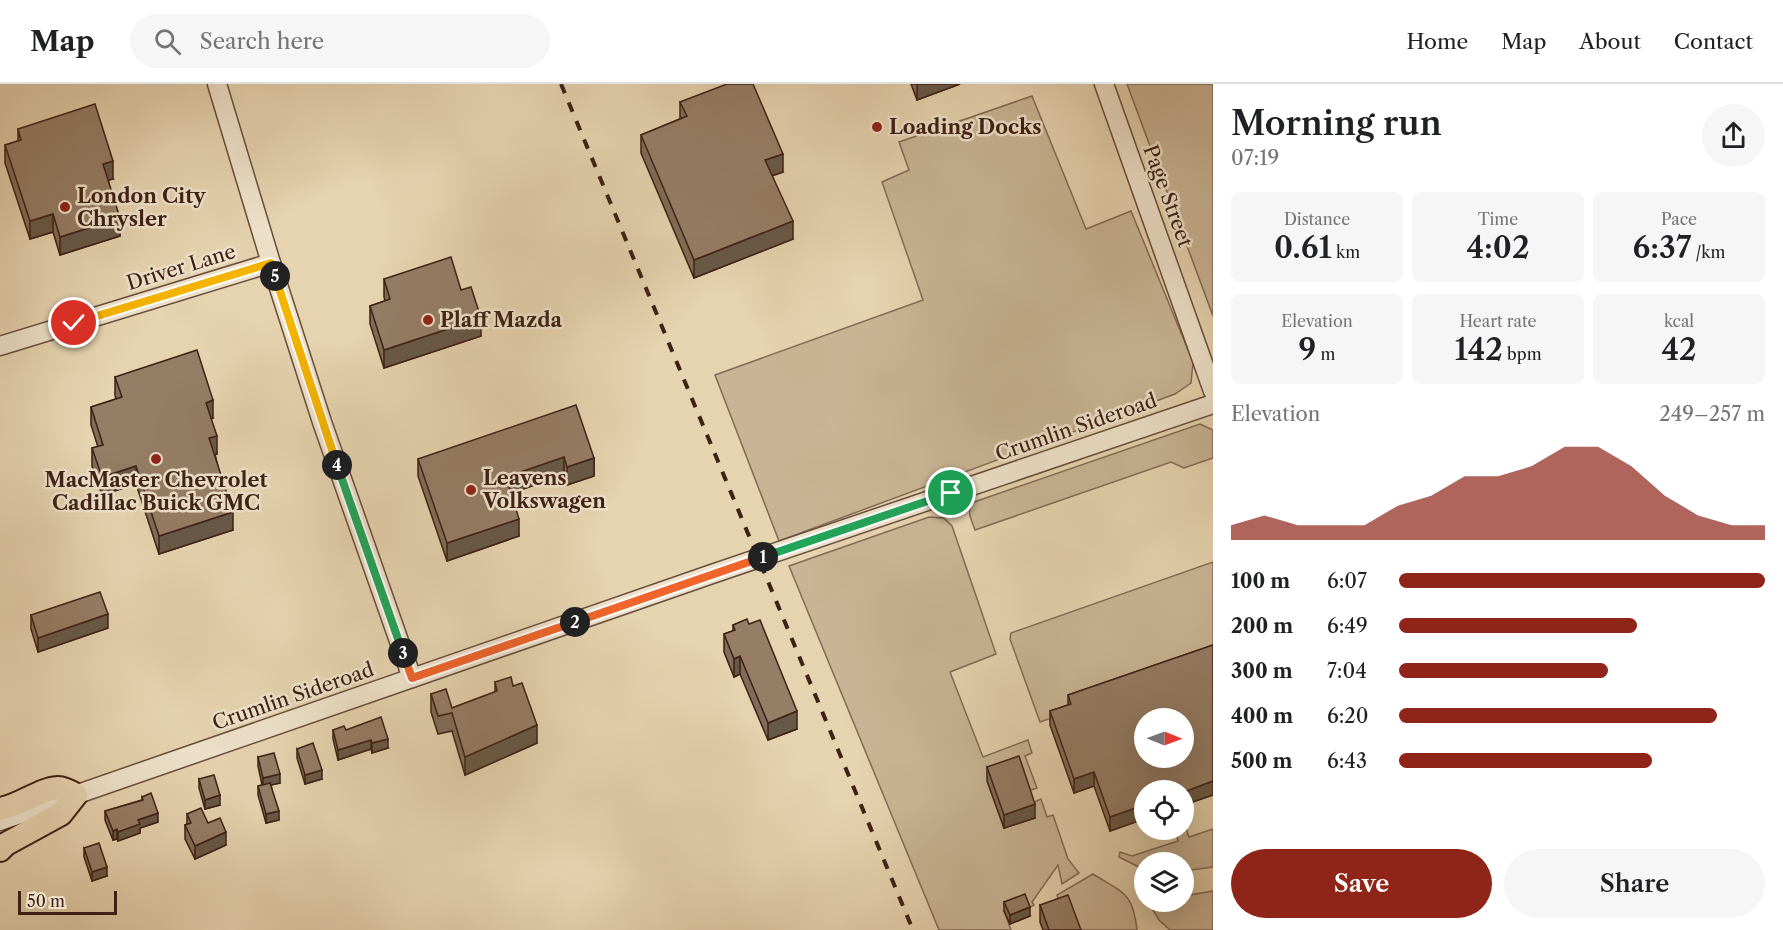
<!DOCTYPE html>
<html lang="en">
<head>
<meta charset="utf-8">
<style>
  body { margin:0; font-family:"Libre Caslon Text",serif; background:#f6f6f6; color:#202124; height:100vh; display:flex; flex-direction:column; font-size:22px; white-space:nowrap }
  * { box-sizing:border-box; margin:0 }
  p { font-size:20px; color:#757577 }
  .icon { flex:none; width:33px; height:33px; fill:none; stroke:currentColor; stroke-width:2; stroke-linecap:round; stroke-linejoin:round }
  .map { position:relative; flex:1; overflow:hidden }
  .sheet { display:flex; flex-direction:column; background:#fff; width:570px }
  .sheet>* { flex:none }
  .needle { width:39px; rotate:91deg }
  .fabs { position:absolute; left:1134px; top:624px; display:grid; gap:12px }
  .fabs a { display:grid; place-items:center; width:60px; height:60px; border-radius:50%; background:#fff; box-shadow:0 6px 24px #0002; font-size:30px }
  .scale { position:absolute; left:18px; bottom:15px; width:99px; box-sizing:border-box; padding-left:6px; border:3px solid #3e2016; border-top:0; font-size:16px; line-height:21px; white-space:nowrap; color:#3e2016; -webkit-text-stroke:4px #efe2cb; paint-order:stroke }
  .pin { position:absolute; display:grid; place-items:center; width:51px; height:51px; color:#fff; margin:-26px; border:3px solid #fff; border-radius:50%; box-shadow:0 2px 6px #0007 }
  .km { position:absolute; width:30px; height:30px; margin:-15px; border-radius:50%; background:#222; color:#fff; font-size:16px; line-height:30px; text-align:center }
  .round { display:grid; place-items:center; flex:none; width:63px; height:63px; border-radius:32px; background:#f6f6f6 }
  .overview { display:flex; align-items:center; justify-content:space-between; height:102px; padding:0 18px }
  h1 { font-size:33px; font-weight:600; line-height:45px }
  .stats { display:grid; grid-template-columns:repeat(3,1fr); gap:9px; height:102px; padding:6px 18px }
  .stats div { display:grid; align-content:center; border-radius:9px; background:#f6f6f6; text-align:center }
  .stats b { font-size:30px; font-weight:600 }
  .stats small { font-size:16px; font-weight:400 }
  .stats p { font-size:16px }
  .chart { height:168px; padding:12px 18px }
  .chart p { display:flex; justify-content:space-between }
  .chart svg { width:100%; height:108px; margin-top:6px; fill:#8f2418; opacity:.7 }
  .action { display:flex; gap:12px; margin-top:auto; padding:12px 18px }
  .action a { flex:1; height:69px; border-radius:36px; background:#8f2418; color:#fff; font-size:24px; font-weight:600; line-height:69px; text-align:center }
  .action a+a { background:#f6f6f6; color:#202124 }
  ul { padding:0 18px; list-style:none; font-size:20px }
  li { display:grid; grid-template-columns:96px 72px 1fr; align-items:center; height:45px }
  li i { height:15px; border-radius:8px; background:#8f2418 }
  header { display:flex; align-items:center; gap:36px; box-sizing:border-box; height:84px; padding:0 30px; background:#fff; border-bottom:2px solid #e0e0e0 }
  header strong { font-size:28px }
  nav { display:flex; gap:33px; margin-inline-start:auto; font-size:21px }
  .search { width:420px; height:54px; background:#f6f6f6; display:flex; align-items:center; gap:15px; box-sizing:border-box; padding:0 21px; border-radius:33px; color:#757577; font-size:22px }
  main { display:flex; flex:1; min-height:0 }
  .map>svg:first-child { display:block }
  .grass { fill:#c9b595; stroke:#846a56; stroke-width:1.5 }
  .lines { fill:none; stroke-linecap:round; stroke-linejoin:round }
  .minor-casing { stroke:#684d3c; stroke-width:21 }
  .major-casing { stroke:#3e2016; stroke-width:26 }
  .minor { stroke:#efe2cb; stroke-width:18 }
  .major { stroke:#e6d3af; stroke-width:22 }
  .rail { stroke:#3e2016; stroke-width:4; stroke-dasharray:10 10; stroke-linecap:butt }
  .wall { fill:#806c58; stroke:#3e2016; stroke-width:1.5 }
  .shaded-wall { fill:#685847; stroke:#3e2016; stroke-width:1.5 }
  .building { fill:#957d66; stroke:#3e2016; stroke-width:1.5; fill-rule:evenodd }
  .split-1-casing { stroke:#fff; stroke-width:12 }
  .split-2-casing { stroke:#fff; stroke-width:12 }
  .split-3-casing { stroke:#fff; stroke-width:12 }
  .split-4-casing { stroke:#fff; stroke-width:12 }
  .split-5-casing { stroke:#fff; stroke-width:12 }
  .split-6-casing { stroke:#fff; stroke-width:12 }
  .split-1 { stroke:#22a559; stroke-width:8 }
  .split-2 { stroke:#f0652b; stroke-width:8 }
  .split-3 { stroke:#f0652b; stroke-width:8 }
  .split-4 { stroke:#22a559; stroke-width:8 }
  .split-5 { stroke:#f5b400; stroke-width:8 }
  .split-6 { stroke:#f5b400; stroke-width:8 }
  .poi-dot { fill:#8f2418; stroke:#efe2cb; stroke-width:2 }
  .labels { text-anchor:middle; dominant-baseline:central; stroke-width:5; stroke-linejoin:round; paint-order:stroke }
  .poi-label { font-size:20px; font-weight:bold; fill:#3e2016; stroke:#efe2cb; text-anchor:start }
  .street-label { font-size:20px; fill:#3e2016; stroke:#efe2cb }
</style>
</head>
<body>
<header>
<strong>Map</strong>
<div class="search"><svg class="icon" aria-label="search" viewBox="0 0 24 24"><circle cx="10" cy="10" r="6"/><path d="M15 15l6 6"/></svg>Search here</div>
<nav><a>Home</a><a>Map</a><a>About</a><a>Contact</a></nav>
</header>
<main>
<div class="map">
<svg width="1213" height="846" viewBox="0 0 1213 846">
  <rect width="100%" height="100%" fill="#e6d3af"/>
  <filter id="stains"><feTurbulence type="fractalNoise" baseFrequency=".00333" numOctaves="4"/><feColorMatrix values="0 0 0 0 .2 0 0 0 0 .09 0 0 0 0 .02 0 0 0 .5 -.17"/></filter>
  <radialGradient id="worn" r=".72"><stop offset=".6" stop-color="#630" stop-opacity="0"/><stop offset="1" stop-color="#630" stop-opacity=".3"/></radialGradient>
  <g class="grass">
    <polygon points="1127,0 1213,0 1213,232"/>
    <polygon points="1032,12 1086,145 1131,127 1193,278 1191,299 1175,310 779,457 715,291 923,216 882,98 909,86 899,58"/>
    <path d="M1200 340 1213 346V374L1184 384 1171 378 975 446C972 436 965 427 974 418Z"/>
    <polygon points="929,433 944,434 952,442 996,570 950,588 983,673 1028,656 1032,669 1025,672 1037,704 1026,708 988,697 1004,744 1030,720 1041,715 1047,733 1053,731 1068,775 1079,789 1062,800 1058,781 1032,818 1034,821 1027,825 1025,819 1004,827 1011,846 939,846 789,482"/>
    <polygon points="1213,478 1213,574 1068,615 1071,624 1069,628 1040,638 1010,555 1011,549"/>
    <polygon points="1185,742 1189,753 1213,745 1213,783 1184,787 1184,778 1144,778 1143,785 1119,773 1120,768 1132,772 1178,757 1175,746 1184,746"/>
    <path d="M1093 790C1123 809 1133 808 1137 846H1074L1063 830 1057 811Z"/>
    <polygon points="1213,807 1213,846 1170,846 1159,836 1148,818 1184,818 1184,812"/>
  </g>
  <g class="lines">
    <g class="minor-casing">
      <g id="minor">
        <polyline points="217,0 271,179 322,338 412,594"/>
        <polyline points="1104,0 1213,307"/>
        <polyline points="0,262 271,179"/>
        <polyline points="0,737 712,490 1213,320"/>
      </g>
    </g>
    <g class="major-casing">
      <path id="major" d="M0 725C20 722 39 705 58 704 64 704 71 708 76 711L61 730 6 760 0 766"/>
    </g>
    <use href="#minor" class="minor"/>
    <use href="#major" class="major"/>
    <polyline class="rail" points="561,0 913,846"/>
  </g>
  <g class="wall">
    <polygon points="911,0 960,0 917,16"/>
    <polygon points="680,18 783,88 772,92 793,155 694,194 641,69 641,51 680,35"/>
    <polygon points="18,45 113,95 108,96 120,152 60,171 53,148 30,155 5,79 5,61 18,57"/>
    <polygon points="384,195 461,206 481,252 384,284 370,240 370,222 385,217 384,213"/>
    <polygon points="115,293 213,334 211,335 217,370 215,370 233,446 159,470 136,400 102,411 92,382 92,364 98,363 91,341 91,323 116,315 115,311"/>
    <polygon points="594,374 594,392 567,401 564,391 511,409 519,452 447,477 418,392 418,375"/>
    <polygon points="31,531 108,544 38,568 31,545"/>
    <polygon points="749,540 797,645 768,656 740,590 734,593 724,568 724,550 733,547 733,541"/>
    <polygon points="1213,561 1213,711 1184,721 1184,706 1144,706 1144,735 1110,747 1094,702 1074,709 1050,641 1050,627 1068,621 1068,611"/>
    <polygon points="495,598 513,602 537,659 465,691 452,647 438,650 431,628 431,610 452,624 495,608"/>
    <polygon points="333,646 346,646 388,664 372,669 371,665 338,676 333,655"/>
    <polygon points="297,665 322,695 305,700 297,674"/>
    <polygon points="258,673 280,699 271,701 279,736 266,739 258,711 258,702 262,701 258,682"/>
    <polygon points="987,683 1035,734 1004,744 987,697"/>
    <polygon points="199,695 220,721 205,725 199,704"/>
    <polygon points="142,713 158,738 140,744 140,749 118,757 117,755 113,756 105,736 105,727 142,716"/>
    <polygon points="187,730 208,739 226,761 195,775 185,755 185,741 187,740"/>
    <polygon points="84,764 107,792 92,797 84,773"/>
    <polygon points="1004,818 1030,832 1010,840 1004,827"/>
    <polygon points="1040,821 1081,846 1043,846 1040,838"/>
  </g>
  <g class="shaded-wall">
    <polygon points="917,0 960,0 917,16"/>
    <polygon points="783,70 783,88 765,94 765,76"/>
    <polygon points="113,77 113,95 103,98 103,80"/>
    <polygon points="53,130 53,148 30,155 30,137"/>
    <polygon points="120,134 120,152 60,171 60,153"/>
    <polygon points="793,137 793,155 694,194 694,176"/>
    <polygon points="481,234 481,252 384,284 384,266"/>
    <polygon points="213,316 213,334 206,336 206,319"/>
    <polygon points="217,352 217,370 209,372 209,354"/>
    <polygon points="564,373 564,391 506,411 506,393"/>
    <polygon points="594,374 594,392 567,401 567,383"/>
    <polygon points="136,382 136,400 102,411 102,393"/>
    <polygon points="233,428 233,446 159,470 159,452"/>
    <polygon points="519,435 519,452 447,477 447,459"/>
    <polygon points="108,530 108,544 38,568 38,554"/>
    <polygon points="740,572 740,590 734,593 734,575"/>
    <polygon points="797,627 797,645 768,656 768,639"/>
    <polygon points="537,641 537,659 465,691 465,673"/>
    <polygon points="388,655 388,664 372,669 372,659"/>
    <polygon points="371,656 371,665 338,676 338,666"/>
    <polygon points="322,686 322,695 305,700 305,691"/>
    <polygon points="1094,688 1094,702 1074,709 1074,695"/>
    <polygon points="280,690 280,699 263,703 263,694"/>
    <polygon points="1213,697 1213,711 1184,721 1184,708"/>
    <polygon points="220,711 220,721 205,725 205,716"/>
    <polygon points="1035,720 1035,734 1004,744 1004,731"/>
    <polygon points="1144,721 1144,735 1110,747 1110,733"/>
    <polygon points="279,727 279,736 266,739 266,730"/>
    <polygon points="158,729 158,738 140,744 140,749 118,757 118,748 138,736"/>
    <polygon points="117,745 117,755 113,756 113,747"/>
    <polygon points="226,748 226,761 195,775 195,762"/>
    <polygon points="107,783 107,792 92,797 92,788"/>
    <polygon points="1030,823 1030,832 1010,840 1010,831"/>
  </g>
  <g class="building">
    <polygon points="727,0 753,0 783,70 765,76 793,137 694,176 641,51 687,32 680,18"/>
    <polygon points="95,20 113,77 103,80 120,134 60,153 53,130 30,137 5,61 21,56 18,45"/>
    <polygon points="451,173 461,206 471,203 481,234 384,266 370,222 390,215 384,195"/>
    <polygon points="197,266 213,316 206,319 217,352 209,354 233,428 159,452 136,382 102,393 92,364 103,361 91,323 122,313 115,293"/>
    <polygon points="576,321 594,374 567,383 564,373 506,393 519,435 447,459 418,375"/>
    <polygon points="100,508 108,530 38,554 31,531"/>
    <polygon points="747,535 749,540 760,536 797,627 768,639 740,572 734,575 724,550 735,546 733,541"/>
    <path d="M1213 561V697L1184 708V706H1144V721L1110 733 1094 688 1074 695 1050 627 1071 620 1068 611ZM1144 634H1184V674H1144Z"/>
    <polygon points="511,593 513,602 522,599 537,641 465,673 452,629 438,632 431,610 446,605 452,624 497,607 495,598"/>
    <polygon points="381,633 388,655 372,659 371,656 338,666 333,646 344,642 346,646"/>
    <polygon points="313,659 322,686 305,691 297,665"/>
    <polygon points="274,669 280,690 263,694 258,673"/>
    <polygon points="1019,672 1035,720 1004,731 987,683"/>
    <polygon points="214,691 220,711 205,716 199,695"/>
    <polygon points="270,699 279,727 266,730 258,702"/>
    <polygon points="151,709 158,729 138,736 140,740 118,748 117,745 113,747 105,727 143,716 142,713"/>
    <polygon points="201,724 208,739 220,734 226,748 195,762 185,741 191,739 187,730"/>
    <polygon points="99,759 107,783 92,788 84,764"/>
    <polygon points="1025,810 1030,823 1010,831 1004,818"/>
    <polygon points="1068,811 1081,846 1049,846 1040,821"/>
  </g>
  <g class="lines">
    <g class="split-1-casing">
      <polyline id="split-1" points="763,473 951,409"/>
    </g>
    <g class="split-2-casing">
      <polyline id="split-2" points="575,538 763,473"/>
    </g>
    <g class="split-3-casing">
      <polyline id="split-3" points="403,569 412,594 575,538"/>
    </g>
    <g class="split-4-casing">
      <polyline id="split-4" points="337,381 403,569"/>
    </g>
    <g class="split-5-casing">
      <polyline id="split-5" points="275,192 337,381"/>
    </g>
    <g class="split-6-casing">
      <polyline id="split-6" points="74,239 271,179 275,192"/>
    </g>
    <use href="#split-1" class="split-1"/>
    <use href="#split-2" class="split-2"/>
    <use href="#split-3" class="split-3"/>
    <use href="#split-4" class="split-4"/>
    <use href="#split-5" class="split-5"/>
    <use href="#split-6" class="split-6"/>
  </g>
  <g class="poi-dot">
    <circle cx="877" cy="43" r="6"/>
    <circle cx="65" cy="123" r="6"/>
    <circle cx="428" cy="236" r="6"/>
    <circle cx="156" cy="375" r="6"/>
    <circle cx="471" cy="406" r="6"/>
  </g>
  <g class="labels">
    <g class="poi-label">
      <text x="889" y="43">Loading Docks</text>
      <text x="77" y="112">London City<tspan x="77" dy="23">Chrysler</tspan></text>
      <text x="440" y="236">Plaff Mazda</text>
      <text x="483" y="394">Leavens<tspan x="483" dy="23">Volkswagen</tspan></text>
      <text x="156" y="396" text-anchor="middle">MacMaster Chevrolet<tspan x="156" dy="23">Cadillac Buick GMC</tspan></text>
    </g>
    <g class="street-label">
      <text transform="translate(1168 112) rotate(70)">Page Street</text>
      <text transform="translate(181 183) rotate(-17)">Driver Lane</text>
      <text transform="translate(1076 343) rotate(-19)">Crumlin Sideroad</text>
      <text transform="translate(293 612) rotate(-19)">Crumlin Sideroad</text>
    </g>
  </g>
  <rect width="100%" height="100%" filter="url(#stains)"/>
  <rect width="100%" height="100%" fill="url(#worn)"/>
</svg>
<div class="fabs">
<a><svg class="needle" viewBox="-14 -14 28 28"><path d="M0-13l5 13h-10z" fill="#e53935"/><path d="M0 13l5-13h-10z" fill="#757577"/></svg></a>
<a><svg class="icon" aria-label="locate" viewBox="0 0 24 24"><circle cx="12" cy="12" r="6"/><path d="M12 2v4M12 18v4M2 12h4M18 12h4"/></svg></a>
<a><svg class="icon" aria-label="layers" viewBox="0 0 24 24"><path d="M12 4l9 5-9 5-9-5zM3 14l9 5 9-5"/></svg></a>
</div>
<div class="scale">50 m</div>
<div class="pin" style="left:951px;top:409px;background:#1e9e55"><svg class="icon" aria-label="arrive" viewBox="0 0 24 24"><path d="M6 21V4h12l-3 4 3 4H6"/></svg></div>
<div class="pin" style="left:74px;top:239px;background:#d93025"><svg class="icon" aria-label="check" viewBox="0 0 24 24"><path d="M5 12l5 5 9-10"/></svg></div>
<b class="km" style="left:763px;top:473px">1</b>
<b class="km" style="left:575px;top:538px">2</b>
<b class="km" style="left:403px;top:569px">3</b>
<b class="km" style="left:337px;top:381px">4</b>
<b class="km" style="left:275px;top:192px">5</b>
</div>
<section class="sheet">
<div class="overview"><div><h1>Morning run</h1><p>07:19</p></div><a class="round"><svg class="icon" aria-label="share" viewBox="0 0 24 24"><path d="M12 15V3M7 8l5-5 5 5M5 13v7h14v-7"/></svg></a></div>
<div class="stats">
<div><p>Distance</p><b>0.61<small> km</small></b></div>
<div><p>Time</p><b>4:02</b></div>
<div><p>Pace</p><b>6:37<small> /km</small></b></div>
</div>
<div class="stats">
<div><p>Elevation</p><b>9<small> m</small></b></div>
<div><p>Heart rate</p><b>142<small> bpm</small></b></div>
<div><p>kcal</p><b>42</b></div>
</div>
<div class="chart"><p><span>Elevation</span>249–257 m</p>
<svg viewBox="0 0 160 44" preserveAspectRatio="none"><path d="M0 44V38L10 34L20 38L30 38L40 38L50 30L60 26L70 18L80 18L90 14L100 6L110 6L120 14L130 26L140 34L150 38L160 38V44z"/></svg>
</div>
<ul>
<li><b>100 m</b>6:07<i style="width:100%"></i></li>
<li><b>200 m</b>6:49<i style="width:65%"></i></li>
<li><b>300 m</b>7:04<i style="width:57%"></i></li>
<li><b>400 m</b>6:20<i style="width:87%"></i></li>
<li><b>500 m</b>6:43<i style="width:69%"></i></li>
</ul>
<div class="action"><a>Save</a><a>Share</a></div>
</section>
</main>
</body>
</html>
